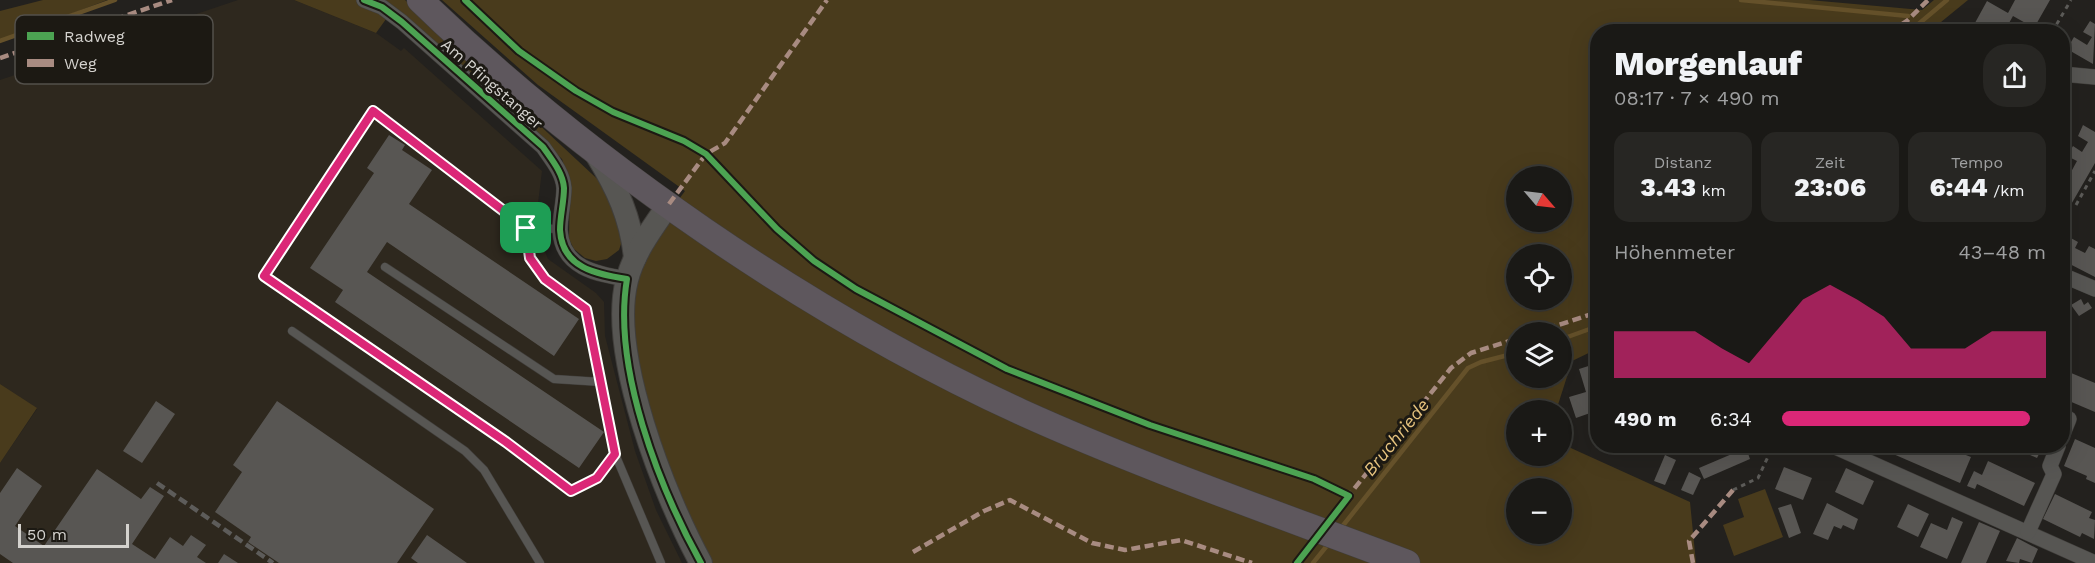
<!DOCTYPE html>
<html lang="de">
<head>
<meta charset="utf-8">
<style>
  body { margin:0; font-family:"Work Sans",sans-serif; background:#272623; color:#f1f3f6; height:100vh; display:flex; flex-direction:column; font-size:22px; white-space:nowrap }
  * { box-sizing:border-box; margin:0 }
  p { font-size:20px; color:#9fa0a1 }
  .icon { flex:none; width:33px; height:33px; fill:none; stroke:currentColor; stroke-width:2; stroke-linecap:round; stroke-linejoin:round }
  .map { position:relative; flex:1; overflow:hidden }
  .details { position:absolute; left:1590px; top:24px; width:480px; height:429px; display:flex; flex-direction:column; background:#1a1916; border-radius:24px; box-shadow:0 6px 24px #0002,0 0 0 2px #383835 }
  .details>* { flex:none }
  .needle { width:39px; rotate:118deg }
  .fabs { position:absolute; left:1506px; top:166px; display:grid; gap:12px }
  .fabs a { display:grid; place-items:center; width:66px; height:66px; border-radius:50%; background:#1a1916; box-shadow:0 6px 24px #0002,0 0 0 2px #383835; font-size:30px }
  .scale { position:absolute; left:18px; bottom:15px; width:111px; box-sizing:border-box; padding-left:6px; border:3px solid #d4d2ce; border-top:0; font-size:16px; line-height:21px; white-space:nowrap; color:#d4d2ce; -webkit-text-stroke:4px #1c1913; paint-order:stroke }
  .pin { position:absolute; display:grid; place-items:center; width:51px; height:51px; color:#fff; margin:-26px; border-radius:12px; box-shadow:0 3px 9px #0006 }
  .round { display:grid; place-items:center; flex:none; width:63px; height:63px; border-radius:24px; background:#272623 }
  .summary { display:flex; align-items:center; justify-content:space-between; height:102px; padding:0 24px }
  h1 { font-size:33px; font-weight:800; line-height:45px }
  .metrics { display:grid; grid-template-columns:repeat(3,1fr); gap:9px; height:102px; padding:6px 24px }
  .metrics div { display:grid; align-content:center; border-radius:15px; background:#272623; text-align:center }
  .metrics b { font-size:26px; font-weight:800 }
  .metrics small { font-size:16px; font-weight:400 }
  .metrics p { font-size:16px }
  .chart { height:168px; padding:12px 24px }
  .chart p { display:flex; justify-content:space-between }
  .chart svg { width:100%; height:108px; margin-top:6px; fill:#db2777; opacity:.7 }
  ul { padding:0 24px; list-style:none; font-size:20px }
  li { display:grid; grid-template-columns:96px 72px 1fr; align-items:center; height:45px }
  li i { height:15px; border-radius:8px; background:#db2777 }
  .map>svg:first-child { display:block }
  .built { fill:#2e281e }
  .green { fill:#493b1c; fill-rule:evenodd }
  .lines { fill:none; stroke-linecap:round; stroke-linejoin:round }
  .stream { stroke:#65512a; stroke-width:4.5 }
  .building { fill:#585653 }
  .lane-casing { stroke:#403e3b; stroke-width:9 }
  .street-casing { stroke:#403e3b; stroke-width:16 }
  .secondary-casing { stroke:#403e3b; stroke-width:24 }
  .primary-casing { stroke:#403e3b; stroke-width:27 }
  .path { stroke:#5c5b58; stroke-width:3; stroke-dasharray:4.5 4.5; stroke-linecap:butt }
  .lane { stroke:#575653; stroke-width:8 }
  .street { stroke:#575653; stroke-width:15 }
  .secondary { stroke:#575653; stroke-width:22 }
  .primary { stroke:#5e575d; stroke-width:26 }
  .rail { stroke:#5d5c5a; stroke-width:4.5; stroke-dasharray:9 4.5; stroke-linecap:butt }
  .quiet { stroke:#a88b81; stroke-width:4.5; stroke-dasharray:9 4.5; stroke-linecap:butt }
  .cycleway-casing { stroke:#1c1913; stroke-width:10 }
  .cycleway { stroke:#4ca352; stroke-width:6 }
  .route-casing { stroke:#fff; stroke-width:12 }
  .route { stroke:#db2777; stroke-width:8 }
  .labels { text-anchor:middle; dominant-baseline:central; stroke-width:6; stroke-linejoin:round; paint-order:stroke }
  .street-label { font-size:16px; fill:#d4d2ce; stroke:#1c1913 }
  .water-label { font-size:18px; font-style:italic; fill:#e6c37e; stroke:#1c1913 }
  .key { fill:#1c1913; stroke:#53504b; stroke-width:1.5 }
  .key-label { font-size:16px; fill:#d4d2ce }
</style>
</head>
<body>
<div class="map">
<svg width="2095" height="563" viewBox="0 0 2095 563">
  <rect width="100%" height="100%" fill="#23211e"/>
  <polygon class="built" points="238,0 294,0 376,33 401,51 404,48 542,171 537,211 539,237 548,259 596,293 604,302 605,336 635,451 656,510 682,563 0,563 0,463 37,409 0,384 0,80"/>
  <g class="green">
    <polygon points="43,0 107,0 0,41 0,11"/>
    <polygon points="294,0 405,0 607,188 623,238 619,250 607,259 596,261 585,258 574,249 569,239 570,184 562,159 394,8 376,33"/>
    <path d="M442 0H1809L1922 10 1934 0H1968L1930 31 1598 32 1597 349 1572 361 1556 411H1516V456H1562V444L1690 502 1696 563H711L648 423 628 304 655 232 685 191 538 85ZM1516 177H1562V222H1516ZM1516 255H1562V300H1516ZM1516 333H1562V378H1516ZM1516 489H1562V534H1516Z"/>
    <polygon points="0,384 37,408 0,463"/>
    <polygon points="1765,489 1783,537 1734,556 1723,525 1744,517 1738,499"/>
  </g>
  <g class="lines">
    <g class="stream">
      <polyline points="1741,0 1908,16"/>
      <polyline points="1909,32 1947,0"/>
      <polyline points="0,41 115,0"/>
      <polyline points="1562,339 1598,326"/>
      <polyline points="1341,528 1468,368 1481,362 1516,353"/>
      <polyline points="1313,563 1330,542"/>
    </g>
  </g>
  <g class="building">
    <polygon points="2015,0 2050,0 2034,28 2039,32 2025,32 2029,25 2013,16 2004,32 1970,32 1987,1 2008,13"/>
    <polygon points="2090,21 2095,24 2093,64 2067,49 2074,37 2087,45 2092,37 2083,32"/>
    <polygon points="2083,125 2095,132 2095,163 2069,208 2062,205 2062,186 2066,181 2062,179 2062,167 2071,172 2077,161 2067,156 2073,146 2082,152 2088,142 2078,136"/>
    <polygon points="389,135 405,145 402,150 432,170 409,204 579,319 554,356 387,242 367,272 604,432 579,468 335,302 343,290 310,268 374,173 367,168"/>
    <polygon points="2069,237 2078,242 2075,248 2085,253 2089,246 2095,249 2095,277 2062,260 2062,244 2065,245"/>
    <polygon points="2081,299 2084,305 2088,302 2092,308 2079,316 2071,305"/>
    <polygon points="1598,363 1598,398 1589,401 1593,412 1576,418 1569,397 1586,392 1579,369"/>
    <polygon points="2064,370 2095,383 2095,412 2062,398"/>
    <polygon points="156,401 175,414 142,463 123,451"/>
    <polygon points="277,401 434,509 397,563 279,563 248,542 251,537 215,512 242,472 233,465"/>
    <polygon points="2075,439 2095,448 2095,483 2086,479 2087,476 2064,466"/>
    <polygon points="1609,446 1633,446 1612,454"/>
    <polygon points="1681,446 1703,446 1684,453"/>
    <polygon points="1886,446 1943,446 1971,457 1960,483 1884,450"/>
    <polygon points="2010,446 2043,446 2037,458"/>
    <polygon points="1746,448 1750,459 1704,479 1699,468"/>
    <polygon points="1665,455 1676,460 1665,485 1654,481"/>
    <polygon points="1988,461 2035,483 2024,506 1977,484 1975,489 1967,486 1974,471 1982,475"/>
    <polygon points="1784,467 1812,478 1803,500 1775,489"/>
    <polygon points="17,468 42,486 15,526 44,546 97,469 141,499 150,487 164,496 132,544 155,559 170,537 183,546 191,535 206,545 197,557 206,563 13,563 0,554 0,493"/>
    <polygon points="1846,468 1874,481 1863,505 1835,492"/>
    <polygon points="1689,472 1701,478 1693,495 1681,490"/>
    <polygon points="2055,494 2092,512 2089,518 2095,520 2094,539 2082,533 2080,537 2043,519"/>
    <polygon points="1827,503 1858,519 1854,530 1843,525 1841,529 1834,526 1828,540 1813,534"/>
    <polygon points="1791,504 1801,533 1789,538 1778,508"/>
    <polygon points="1908,504 1929,514 1918,537 1897,527"/>
    <polygon points="1952,517 1963,522 1947,559 1920,547 1931,523 1947,530"/>
    <polygon points="1979,522 2000,531 1986,563 1961,563"/>
    <polygon points="427,535 467,563 418,563 411,558"/>
    <polygon points="2017,538 2038,549 2032,563 2020,559 2019,563 2006,561"/>
    <polygon points="224,554 238,563 218,563"/>
  </g>
  <g class="lines">
    <g class="lane-casing">
      <g id="lane">
        <polyline points="526,228 530,258 545,279 587,309 615,454 597,479 571,491 506,442 264,276 373,112 526,228 560,229"/>
        <polyline points="385,267 554,379 601,382"/>
        <polyline points="292,331 465,451 484,470 540,563"/>
        <polyline points="615,454 661,563"/>
      </g>
    </g>
    <g class="street-casing">
      <g id="street">
        <path d="M364 0 382 7 402 22 543 147C552 160 563 173 564 188 564 202 560 216 560 230 562 268 596 274 627 279"/>
        <polyline points="2062,74 2095,77"/>
        <polyline points="2062,275 2095,289"/>
        <polyline points="2062,436 2069,419"/>
        <polyline points="1833,446 2095,563"/>
        <polyline points="2028,532 2054,474 2050,466 2058,446"/>
      </g>
    </g>
    <g class="secondary-casing">
      <g id="secondary">
        <path d="M596 154C617 188 631 218 635 258"/>
        <path d="M669 204C653 227 634 252 627 280 608 354 665 497 701 563"/>
      </g>
    </g>
    <g class="primary-casing">
      <path id="primary" d="M420 0C587 162 810 315 1021 412 1147 469 1278 514 1407 563"/>
    </g>
    <g class="path">
      <polyline points="2052,32 2071,0"/>
      <polyline points="2076,205 2095,171"/>
      <polyline points="1733,490 1758,478 1773,446"/>
    </g>
    <use href="#lane" class="lane"/>
    <use href="#street" class="street"/>
    <use href="#secondary" class="secondary"/>
    <use href="#primary" class="primary"/>
    <polyline class="rail" points="157,483 273,563"/>
    <g class="quiet">
      <polyline points="1890,32 1908,20 1928,0"/>
      <polyline points="0,58 172,0"/>
      <polyline points="669,204 706,154 725,143 827,0"/>
      <polyline points="1534,333 1598,312"/>
      <polyline points="1346,499 1451,368 1471,353 1516,339"/>
      <polyline points="913,552 984,511 1010,500 1092,543 1125,550 1181,540 1252,563"/>
      <polyline points="1693,563 1689,541 1733,490"/>
    </g>
    <g class="cycleway-casing">
      <g id="cycleway">
        <path d="M364 0 382 7 402 22 543 147C552 160 563 173 564 188 564 202 560 216 560 230 562 268 596 274 627 279 612 367 659 487 701 563"/>
        <polyline points="465,0 519,51 576,91 613,112 684,141 706,154 777,229 814,261 856,289 1007,369 1150,425 1314,479 1349,496 1297,563"/>
      </g>
    </g>
    <use href="#cycleway" class="cycleway"/>
  </g>
  <g class="lines">
    <g class="route-casing">
      <polygon id="route" points="373,111 526,228 530,258 545,279 586,309 615,454 597,478 571,491 506,442 264,276"/>
    </g>
    <use href="#route" class="route"/>
  </g>
  <g class="labels">
    <g class="street-label">
      <text transform="translate(492 84) rotate(41)">Am Pfingstanger</text>
    </g>
    <g class="water-label">
      <text transform="translate(1396 437) rotate(-51)">Bruchriede</text>
    </g>
  </g>
  <rect x="15" y="15" width="198" height="69" rx="9" class="key"/>
  <rect x="27" y="32" width="27" height="8" fill="#4ca352"/>
  <rect x="27" y="59" width="27" height="8" fill="#a88b81"/>
  <g class="key-label">
    <text x="64" y="42">Radweg</text>
    <text x="64" y="69">Weg</text>
  </g>
</svg>
<div class="fabs">
<a><svg class="needle" viewBox="-14 -14 28 28"><path d="M0-13l5 13h-10z" fill="#e53935"/><path d="M0 13l5-13h-10z" fill="#9fa0a1"/></svg></a>
<a><svg class="icon" aria-label="locate" viewBox="0 0 24 24"><circle cx="12" cy="12" r="6"/><path d="M12 2v4M12 18v4M2 12h4M18 12h4"/></svg></a>
<a><svg class="icon" aria-label="layers" viewBox="0 0 24 24"><path d="M12 4l9 5-9 5-9-5zM3 14l9 5 9-5"/></svg></a>
<a>+</a>
<a>−</a>
</div>
<div class="scale">50 m</div>
<div class="pin" style="left:526px;top:228px;background:#1e9e55"><svg class="icon" aria-label="arrive" viewBox="0 0 24 24"><path d="M6 21V4h12l-3 4 3 4H6"/></svg></div>
<section class="details">
<div class="summary"><div><h1>Morgenlauf</h1><p>08:17 · 7 × 490 m</p></div><a class="round"><svg class="icon" aria-label="share" viewBox="0 0 24 24"><path d="M12 15V3M7 8l5-5 5 5M5 13v7h14v-7"/></svg></a></div>
<div class="metrics">
<div><p>Distanz</p><b>3.43<small> km</small></b></div>
<div><p>Zeit</p><b>23:06</b></div>
<div><p>Tempo</p><b>6:44<small> /km</small></b></div>
</div>
<div class="chart"><p><span>Höhenmeter</span>43–48 m</p>
<svg viewBox="0 0 160 44" preserveAspectRatio="none"><path d="M0 44V25L10 25L20 25L30 25L40 32L50 38L60 25L70 12L80 6L90 12L100 19L110 32L120 32L130 32L140 25L150 25L160 25V44z"/></svg>
</div>
<ul>
<li><b>490 m</b>6:34<i style="width:94%"></i></li>
</ul>
</section>
</div>
</body>
</html>
